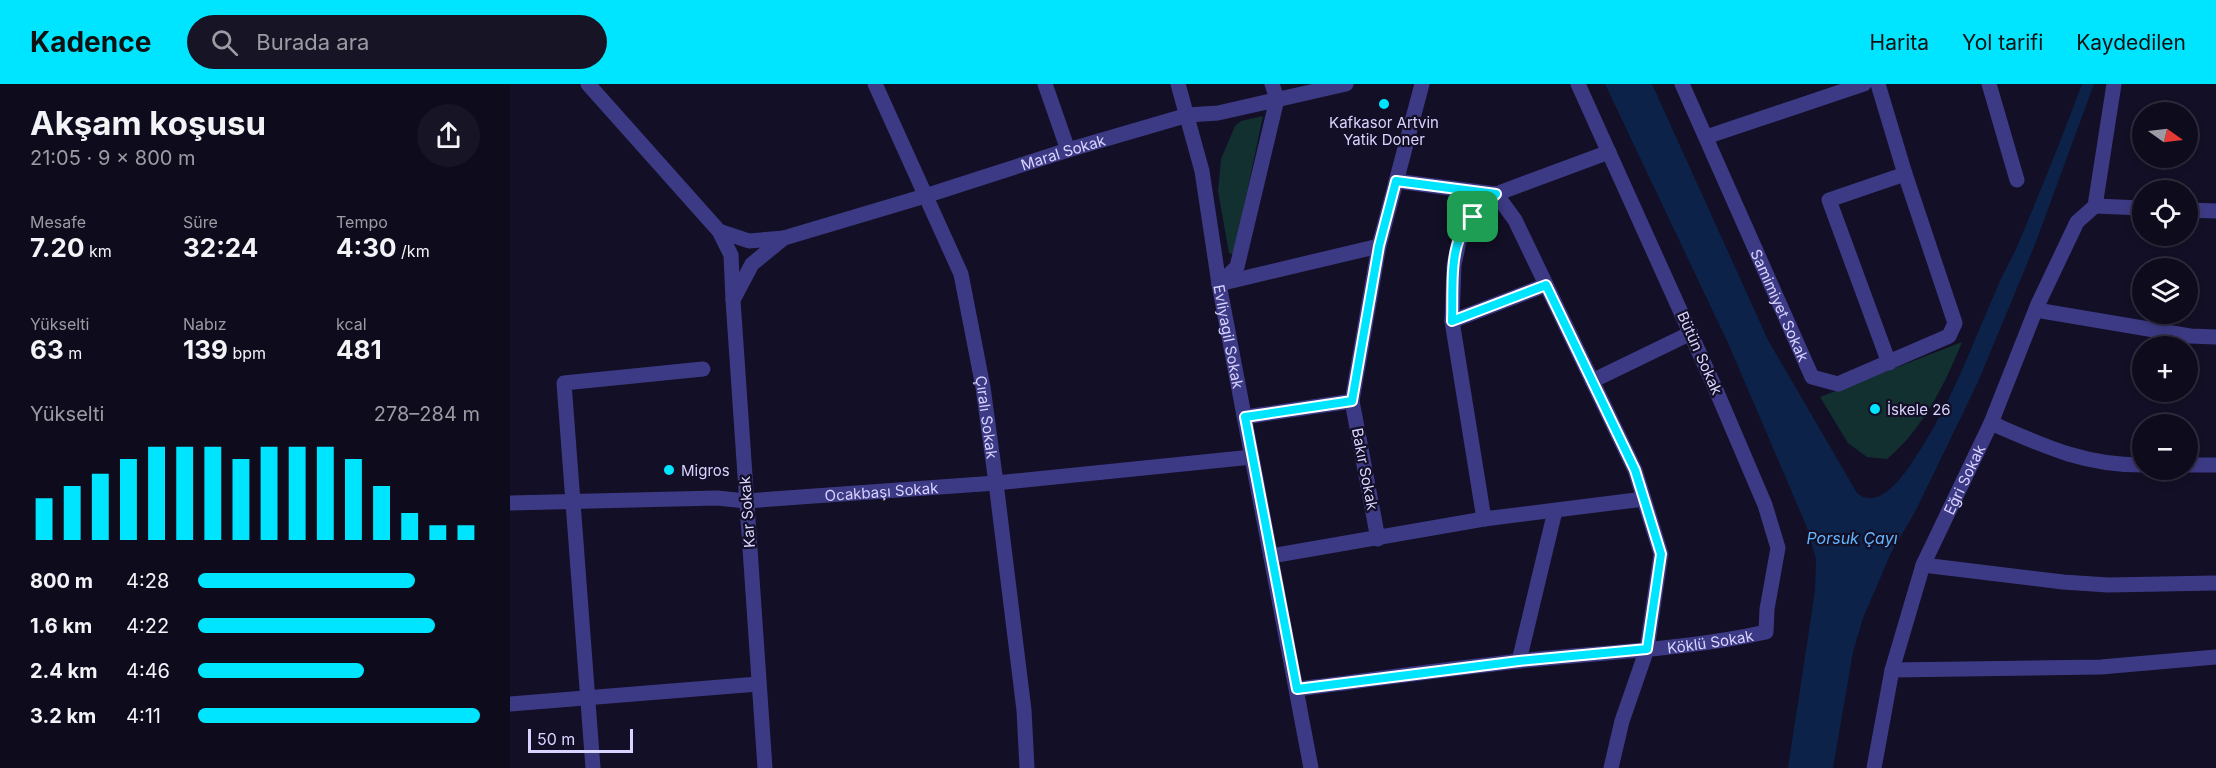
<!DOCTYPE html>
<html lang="tr">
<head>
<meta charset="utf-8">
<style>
  body { margin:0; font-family:Inter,sans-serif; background:#171425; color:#f1f3f6; height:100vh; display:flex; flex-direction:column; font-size:22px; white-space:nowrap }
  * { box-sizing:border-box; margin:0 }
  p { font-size:20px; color:#9b9ba3 }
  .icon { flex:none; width:33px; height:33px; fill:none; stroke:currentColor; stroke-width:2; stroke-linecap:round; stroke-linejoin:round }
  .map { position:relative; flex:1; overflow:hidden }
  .drawer { display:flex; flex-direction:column; background:#0e0b1c; width:510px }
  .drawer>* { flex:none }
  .needle { width:39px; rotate:104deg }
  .buttons { position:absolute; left:1622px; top:18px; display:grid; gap:12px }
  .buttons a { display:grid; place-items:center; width:66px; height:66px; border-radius:50%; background:#0e0b1c; box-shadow:0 3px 9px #0003,0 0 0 2px #2e2b3b; font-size:30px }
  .scale { position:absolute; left:18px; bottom:15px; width:105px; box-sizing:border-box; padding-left:6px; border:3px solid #d9d4ff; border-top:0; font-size:16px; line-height:21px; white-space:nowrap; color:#d9d4ff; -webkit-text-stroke:4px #130f26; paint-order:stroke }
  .pin { position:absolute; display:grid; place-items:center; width:51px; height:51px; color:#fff; margin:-26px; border-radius:12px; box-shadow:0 3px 9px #0006 }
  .round { display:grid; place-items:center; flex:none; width:63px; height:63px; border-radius:32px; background:#171425 }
  .overview { display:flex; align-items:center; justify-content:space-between; height:102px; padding:0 30px }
  h1 { font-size:33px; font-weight:700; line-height:45px }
  .stats { display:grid; grid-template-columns:repeat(3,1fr); gap:9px; height:102px; padding:6px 30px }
  .stats div { display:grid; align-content:center }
  .stats b { font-size:26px; font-weight:700 }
  .stats small { font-size:16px; font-weight:400 }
  .stats p { font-size:16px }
  .chart { height:168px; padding:12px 30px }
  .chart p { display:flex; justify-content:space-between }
  .chart svg { width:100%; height:108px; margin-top:6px; stroke:#00e5ff; stroke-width:6 }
  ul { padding:0 30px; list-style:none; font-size:20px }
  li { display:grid; grid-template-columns:96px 72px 1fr; align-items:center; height:45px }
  li i { height:15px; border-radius:8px; background:#00e5ff }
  header { display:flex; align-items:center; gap:36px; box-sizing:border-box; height:84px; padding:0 30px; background:#00e5ff; color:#111 }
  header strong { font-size:28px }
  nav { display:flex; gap:33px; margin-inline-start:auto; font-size:21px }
  .search { width:420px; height:54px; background:#171425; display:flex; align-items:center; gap:15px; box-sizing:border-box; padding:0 21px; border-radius:33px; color:#9b9ba3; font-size:22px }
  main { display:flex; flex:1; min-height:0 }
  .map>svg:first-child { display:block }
  .green { fill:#12302f }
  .water { fill:#0c2248 }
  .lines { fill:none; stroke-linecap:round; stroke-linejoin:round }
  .minor { stroke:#3d3a85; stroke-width:15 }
  .tertiary { stroke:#3d3a85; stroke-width:15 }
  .route-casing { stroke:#fff; stroke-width:12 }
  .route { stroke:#00e5ff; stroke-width:8 }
  .poi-dot { fill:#00e5ff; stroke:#130f26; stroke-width:2 }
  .labels { text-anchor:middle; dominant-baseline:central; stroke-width:4.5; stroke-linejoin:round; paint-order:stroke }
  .poi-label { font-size:15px; fill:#d9d4ff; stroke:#130f26; text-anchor:start }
  .street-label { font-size:15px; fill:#d9d4ff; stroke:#130f26 }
  .water-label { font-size:16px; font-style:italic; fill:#62b6ff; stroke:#130f26 }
</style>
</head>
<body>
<header>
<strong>Kadence</strong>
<div class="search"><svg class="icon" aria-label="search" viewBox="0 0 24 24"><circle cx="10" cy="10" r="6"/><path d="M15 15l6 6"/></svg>Burada ara</div>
<nav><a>Harita</a><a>Yol tarifi</a><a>Kaydedilen</a></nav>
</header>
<main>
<section class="drawer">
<div class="overview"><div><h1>Akşam koşusu</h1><p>21:05 · 9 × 800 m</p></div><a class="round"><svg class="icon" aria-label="share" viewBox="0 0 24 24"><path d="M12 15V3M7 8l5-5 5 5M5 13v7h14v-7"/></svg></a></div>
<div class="stats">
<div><p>Mesafe</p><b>7.20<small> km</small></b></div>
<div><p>Süre</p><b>32:24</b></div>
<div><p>Tempo</p><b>4:30<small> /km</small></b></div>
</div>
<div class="stats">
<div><p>Yükselti</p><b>63<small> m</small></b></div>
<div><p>Nabız</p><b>139<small> bpm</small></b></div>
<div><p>kcal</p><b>481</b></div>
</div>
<div class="chart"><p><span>Yükselti</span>278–284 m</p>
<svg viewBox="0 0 160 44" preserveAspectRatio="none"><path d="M5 44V27M15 44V22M25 44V17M35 44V11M45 44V6M55 44V6M65 44V6M75 44V11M85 44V6M95 44V6M105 44V6M115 44V11M125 44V22M135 44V33M145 44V38M155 44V38"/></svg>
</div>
<ul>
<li><b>800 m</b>4:28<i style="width:77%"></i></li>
<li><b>1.6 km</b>4:22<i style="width:84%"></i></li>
<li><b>2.4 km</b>4:46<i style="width:59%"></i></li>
<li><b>3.2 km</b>4:11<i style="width:100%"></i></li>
</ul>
</section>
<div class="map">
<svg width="1706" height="684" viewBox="0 0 1706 684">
  <rect width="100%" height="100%" fill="#130f26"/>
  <g class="green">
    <polygon points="753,32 724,170 722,170 719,169 708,107 711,75 725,42 731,37"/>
    <path d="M1452 258C1435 300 1412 346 1377 375L1357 373 1338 359 1310 313Z"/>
  </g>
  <path class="water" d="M1095 0H1142L1258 256 1347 409C1358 419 1372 413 1382 403 1394 392 1403 377 1412 363 1444 312 1464 256 1488 202 1493 189 1500 178 1506 165 1529 111 1551 56 1572 0H1584L1524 163 1468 298 1406 426 1381 469 1353 534 1343 568 1323 684H1278L1305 507 1306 475 1296 441 1218 259Z"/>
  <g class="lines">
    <g class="minor">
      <polyline points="78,0 209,147 221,171 223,216"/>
      <path id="s1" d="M365 0 451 190 473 303 486 399 514 626 517 684"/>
      <polyline points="535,0 558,66"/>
      <path id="s2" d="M668 0 692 87 709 200 801 684"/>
      <path id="s3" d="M1172 0 1302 293 1328 300 1439 252 1445 239 1395 90 1368 0"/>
      <polyline points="1479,0 1507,96"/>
      <polyline points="1196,53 1354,0"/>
      <polyline points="886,97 986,110 1099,68"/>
      <polyline points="986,110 1005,136 1125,386 1151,470 1137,565 1112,637 1101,684"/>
      <polyline points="1585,122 1604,0"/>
      <polyline points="1585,122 1632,124"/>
      <polyline points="1677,126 1706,127"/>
      <polyline points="209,147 239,157 274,154"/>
      <polyline points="709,200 727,183 767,15 762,0"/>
      <polyline points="709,200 869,162"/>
      <polyline points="1526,226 1680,252 1706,253"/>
      <polyline points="942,237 1036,201"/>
      <polyline points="1379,279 1319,116 1395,90"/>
      <polyline points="1082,297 1181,249"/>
      <polyline points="735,333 842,317"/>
      <path d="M1481 339C1534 362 1573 381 1632 381"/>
      <polyline points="1677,381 1706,381"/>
      <path id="s4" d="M0 419 207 414 236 417 486 399 742 373"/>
      <polyline points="974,435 942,237 944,181 950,153 963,133 986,110"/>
      <polyline points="868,455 842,317 869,162 912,0"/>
      <polyline points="761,472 974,435 1134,415"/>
      <polyline points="1413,481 1553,498 1598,501 1706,499"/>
      <polyline points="1009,577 1045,427"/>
      <polyline points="1382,586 1591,583 1706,573"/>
      <path id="s5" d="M787 605C861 596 935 585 1010 577 1091 568 1175 566 1256 548L1257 525 1268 464 1255 421 1206 306 1068 0"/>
      <polyline points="0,620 248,600"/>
      <polyline points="83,684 54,299 193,285"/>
      <path id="s6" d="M1364 684 1382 586 1413 481 1481 339 1528 220 1567 138 1585 122"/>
    </g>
    <path class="tertiary" id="s7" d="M255 684 223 216 242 180 274 154 415 112 558 66 678 31 708 29 836 0"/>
  </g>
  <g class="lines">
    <g class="route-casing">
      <path id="route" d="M886 97 986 110C973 123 957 136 950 153 940 175 943 212 942 237L1036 201 1125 386 1151 470 1137 565 1009 577 787 605 735 333 842 317 869 162Z"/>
    </g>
    <use href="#route" class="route"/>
  </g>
  <g class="poi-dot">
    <circle cx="874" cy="20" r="6"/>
    <circle cx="1365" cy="325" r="6"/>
    <circle cx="159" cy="386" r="6"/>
  </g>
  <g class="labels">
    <g class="poi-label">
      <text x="874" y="38" text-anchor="middle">Kafkasor Artvin<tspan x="874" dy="17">Yatik Doner</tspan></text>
      <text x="1377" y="325">İskele 26</text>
      <text x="171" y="386">Migros</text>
    </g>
    <g class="street-label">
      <text stroke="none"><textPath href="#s7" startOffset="843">Maral Sokak</textPath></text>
      <text stroke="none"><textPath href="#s3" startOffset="242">Samimiyet Sokak</textPath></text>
      <text stroke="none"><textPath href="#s2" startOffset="258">Evliyagil Sokak</textPath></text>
      <text transform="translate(1190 269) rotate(66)">Bütün Sokak</text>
      <text stroke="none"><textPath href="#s1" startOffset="354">Çıralı Sokak</textPath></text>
      <text transform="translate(855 385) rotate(79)">Bakır Sokak</text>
      <text stroke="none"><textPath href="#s6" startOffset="304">Eğri Sokak</textPath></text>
      <text stroke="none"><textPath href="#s4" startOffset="372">Ocakbaşı Sokak</textPath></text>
      <text transform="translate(237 428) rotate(-94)">Kar Sokak</text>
      <text stroke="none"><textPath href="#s5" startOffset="416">Köklü Sokak</textPath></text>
    </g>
    <g class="water-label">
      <text x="1342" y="454">Porsuk Çayı</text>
    </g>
  </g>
</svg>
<div class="buttons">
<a><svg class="needle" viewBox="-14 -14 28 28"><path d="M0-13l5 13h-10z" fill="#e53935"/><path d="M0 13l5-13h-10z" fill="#9b9ba3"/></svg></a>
<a><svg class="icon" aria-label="locate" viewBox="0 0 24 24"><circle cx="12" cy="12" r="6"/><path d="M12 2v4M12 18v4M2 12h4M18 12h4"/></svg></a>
<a><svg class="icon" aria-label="layers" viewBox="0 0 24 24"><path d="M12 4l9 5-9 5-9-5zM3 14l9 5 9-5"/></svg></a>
<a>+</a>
<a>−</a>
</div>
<div class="scale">50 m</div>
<div class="pin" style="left:963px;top:133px;background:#1e9e55"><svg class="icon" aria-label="arrive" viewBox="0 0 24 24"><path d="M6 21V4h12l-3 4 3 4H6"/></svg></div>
</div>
</main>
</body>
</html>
